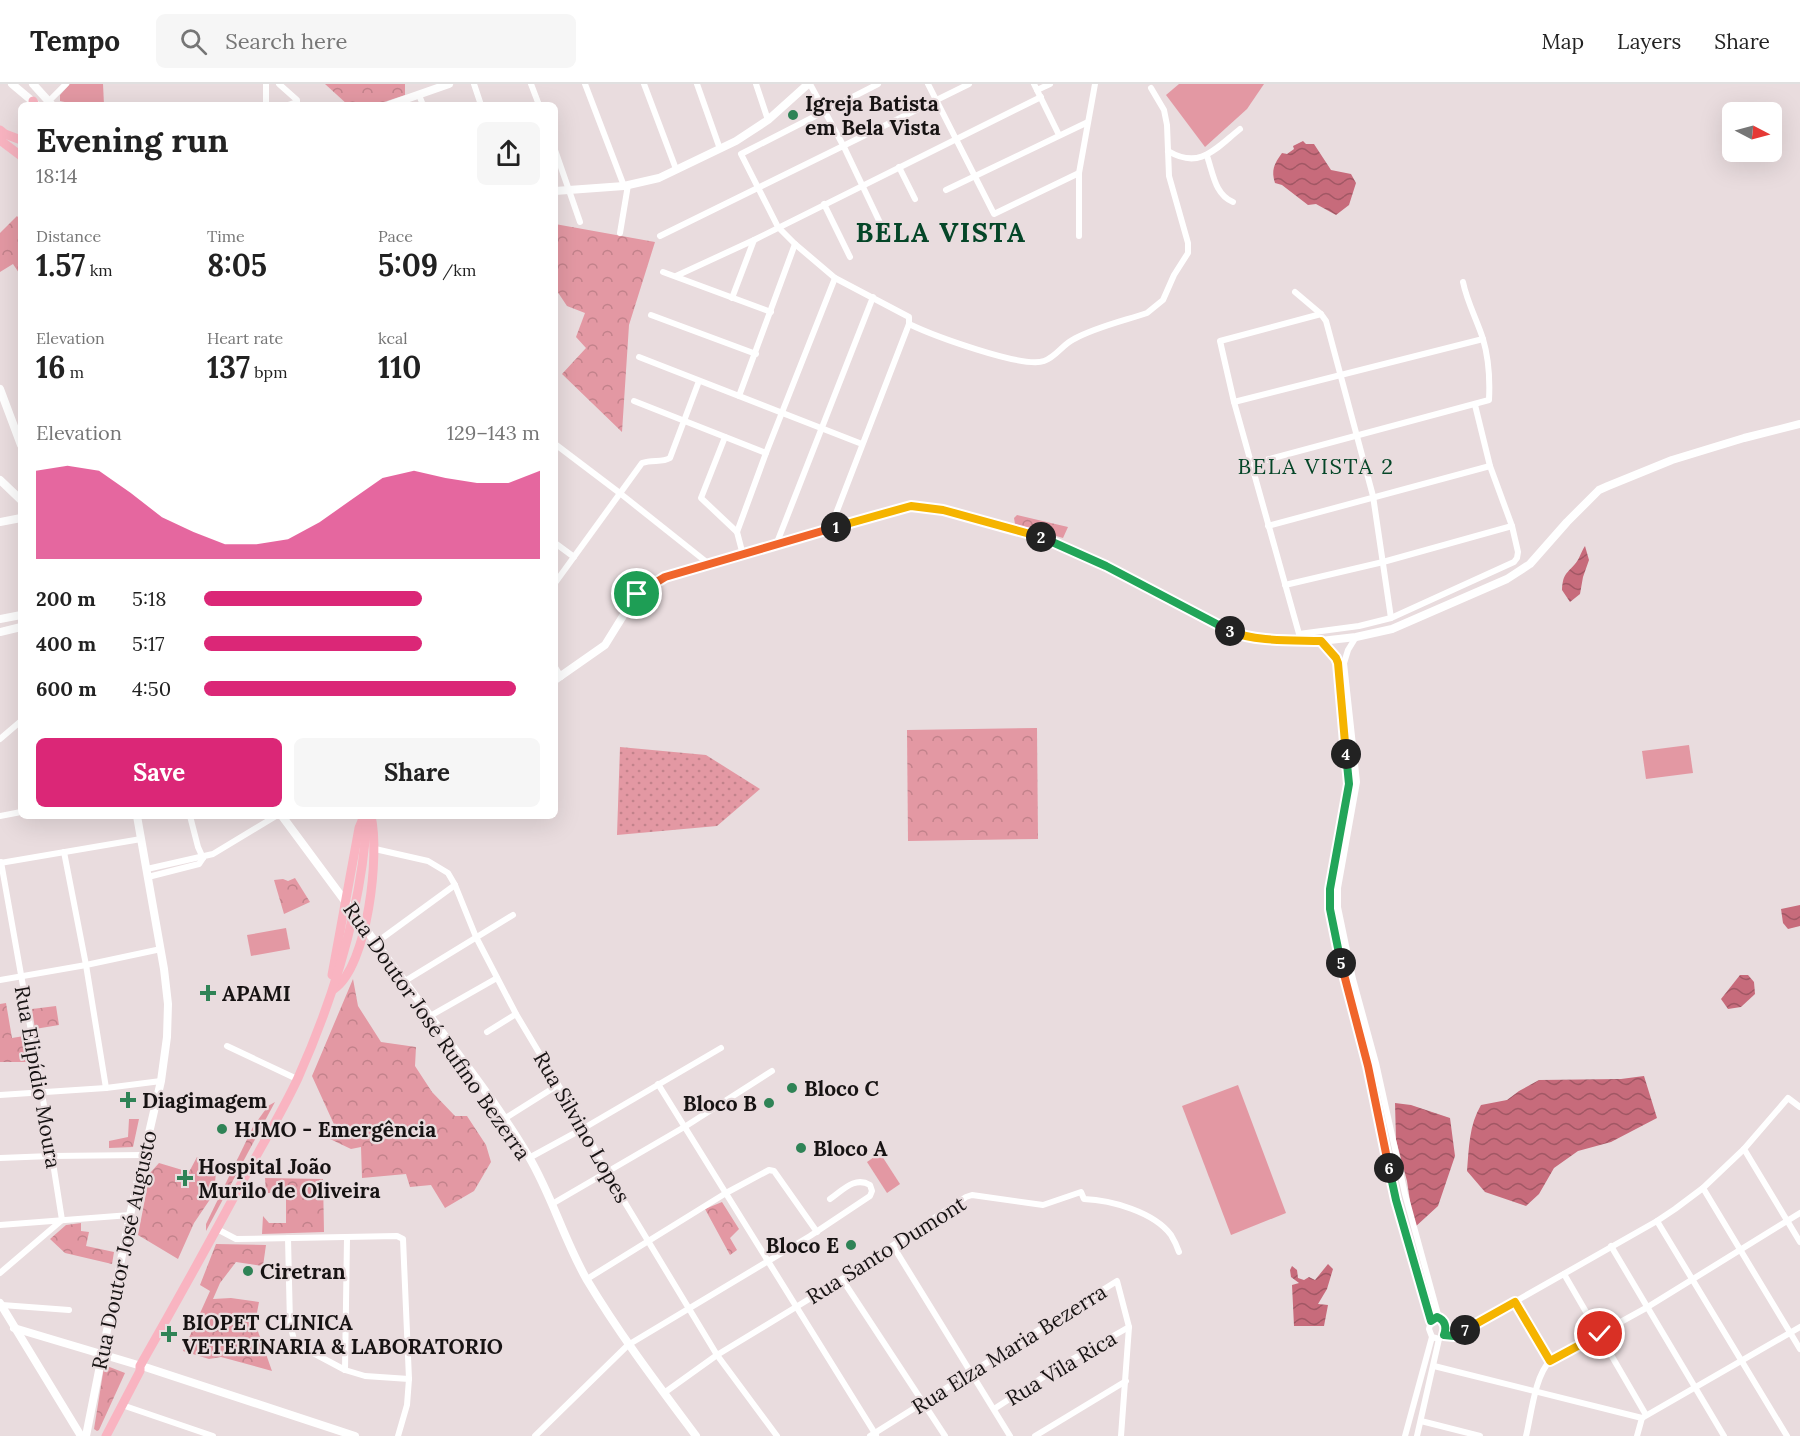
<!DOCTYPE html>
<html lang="en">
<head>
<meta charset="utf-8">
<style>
  body { margin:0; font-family:Lora,serif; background:#f6f6f6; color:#222; height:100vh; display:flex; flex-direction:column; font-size:22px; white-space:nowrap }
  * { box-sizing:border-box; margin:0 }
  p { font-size:20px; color:#767676 }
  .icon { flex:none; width:33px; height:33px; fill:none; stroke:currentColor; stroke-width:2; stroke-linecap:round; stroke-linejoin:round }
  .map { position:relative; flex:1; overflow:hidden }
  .drawer { position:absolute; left:18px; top:18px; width:540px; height:717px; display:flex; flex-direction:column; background:#fff; border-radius:9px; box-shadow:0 6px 24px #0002 }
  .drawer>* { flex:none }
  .needle { width:39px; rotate:96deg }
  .tools { position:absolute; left:1722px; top:18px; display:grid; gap:12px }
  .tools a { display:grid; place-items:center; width:60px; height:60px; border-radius:9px; background:#fff; box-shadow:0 6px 24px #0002; font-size:30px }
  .pin { position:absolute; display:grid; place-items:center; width:51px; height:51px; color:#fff; margin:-26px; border:3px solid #fff; border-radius:50%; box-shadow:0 2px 6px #0007 }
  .km { position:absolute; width:30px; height:30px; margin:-15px; border-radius:50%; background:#222; color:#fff; font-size:16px; line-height:30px; text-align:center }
  .round { display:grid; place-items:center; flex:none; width:63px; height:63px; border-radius:9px; background:#f6f6f6 }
  .summary { display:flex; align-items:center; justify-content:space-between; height:102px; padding:0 18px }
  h1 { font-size:33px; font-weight:800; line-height:45px }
  .stats { display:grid; grid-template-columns:repeat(3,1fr); gap:9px; height:102px; padding:6px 18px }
  .stats div { display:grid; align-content:center }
  .stats b { font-size:30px; font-weight:800 }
  .stats small { font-size:16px; font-weight:400 }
  .stats p { font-size:16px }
  .chart { height:168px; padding:12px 18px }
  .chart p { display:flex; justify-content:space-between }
  .chart svg { width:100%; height:108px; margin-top:6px; fill:#db2777; opacity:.7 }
  .action { display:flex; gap:12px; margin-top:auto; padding:12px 18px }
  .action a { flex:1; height:69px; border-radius:9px; background:#db2777; color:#fff; font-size:24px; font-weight:800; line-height:69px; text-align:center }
  .action a+a { background:#f6f6f6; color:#222 }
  ul { padding:0 18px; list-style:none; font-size:20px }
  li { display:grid; grid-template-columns:96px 72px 1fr; align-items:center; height:45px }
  li i { height:15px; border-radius:8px; background:#db2777 }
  header { display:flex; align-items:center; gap:36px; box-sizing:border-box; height:84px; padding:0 30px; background:#fff; border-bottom:2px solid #e0e0e0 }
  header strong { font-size:28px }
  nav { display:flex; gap:33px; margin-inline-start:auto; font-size:21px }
  .search { width:420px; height:54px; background:#f6f6f6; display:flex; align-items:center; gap:15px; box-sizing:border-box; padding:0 21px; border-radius:9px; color:#767676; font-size:22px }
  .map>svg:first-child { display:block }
  .grass { fill:url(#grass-dots) }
  .forest { fill:url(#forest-crowns) }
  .garden { fill:#e398a3 }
  .water { fill:url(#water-waves) }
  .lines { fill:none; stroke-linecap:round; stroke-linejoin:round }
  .minor { stroke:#fff; stroke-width:6 }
  .tertiary { stroke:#fff; stroke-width:8 }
  .secondary { stroke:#fff; stroke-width:8 }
  .primary { stroke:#f9b4c1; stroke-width:9 }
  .split-1-casing { stroke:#fff; stroke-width:12 }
  .split-2-casing { stroke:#fff; stroke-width:12 }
  .split-3-casing { stroke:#fff; stroke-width:12 }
  .split-4-casing { stroke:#fff; stroke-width:12 }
  .split-5-casing { stroke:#fff; stroke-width:12 }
  .split-6-casing { stroke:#fff; stroke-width:12 }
  .split-7-casing { stroke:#fff; stroke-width:12 }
  .split-8-casing { stroke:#fff; stroke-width:12 }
  .split-1 { stroke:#f0652b; stroke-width:8 }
  .split-2 { stroke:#f5b400; stroke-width:8 }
  .split-3 { stroke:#22a559; stroke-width:8 }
  .split-4 { stroke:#f5b400; stroke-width:8 }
  .split-5 { stroke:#22a559; stroke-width:8 }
  .split-6 { stroke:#f0652b; stroke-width:8 }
  .split-7 { stroke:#22a559; stroke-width:8 }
  .split-8 { stroke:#f5b400; stroke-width:8 }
  .poi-dot { fill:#2f8356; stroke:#e9dcde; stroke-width:2 }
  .labels { text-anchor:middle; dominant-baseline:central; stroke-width:4.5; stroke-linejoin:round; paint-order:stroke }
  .poi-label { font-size:21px; font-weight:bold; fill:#171313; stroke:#e9dcde; text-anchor:start }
  .street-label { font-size:21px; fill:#171313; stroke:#e9dcde }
  .neighbourhood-label { font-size:22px; letter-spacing:1.5px; fill:#054628; stroke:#e9dcde }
  .district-label { font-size:27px; font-weight:bold; letter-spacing:1.5px; fill:#054628; stroke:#e9dcde }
</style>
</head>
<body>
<header>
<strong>Tempo</strong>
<div class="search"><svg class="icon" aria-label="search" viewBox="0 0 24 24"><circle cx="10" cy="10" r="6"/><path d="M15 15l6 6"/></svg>Search here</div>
<nav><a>Map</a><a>Layers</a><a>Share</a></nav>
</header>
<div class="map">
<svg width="1800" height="1352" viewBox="0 0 1800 1352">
  <defs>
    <pattern id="grass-dots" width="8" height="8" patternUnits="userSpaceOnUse" patternTransform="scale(1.5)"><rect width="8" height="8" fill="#e398a3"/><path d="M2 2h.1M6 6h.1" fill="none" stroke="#c2828b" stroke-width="1.8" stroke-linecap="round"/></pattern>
    <pattern id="forest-crowns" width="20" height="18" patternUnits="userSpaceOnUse" patternTransform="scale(1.5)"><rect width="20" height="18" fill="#e398a3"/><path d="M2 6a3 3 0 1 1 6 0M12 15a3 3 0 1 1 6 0" fill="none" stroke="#c2828b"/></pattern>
    <pattern id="water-waves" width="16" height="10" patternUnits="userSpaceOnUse" patternTransform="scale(1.5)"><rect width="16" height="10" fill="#c76b7b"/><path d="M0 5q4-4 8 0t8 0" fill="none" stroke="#a15764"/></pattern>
  </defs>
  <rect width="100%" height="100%" fill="#e9dcde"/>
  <polygon class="grass" points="620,663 706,671 760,705 717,742 617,751"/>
  <g class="forest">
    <polygon points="325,0 405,0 405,11 375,21 348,21"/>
    <polygon points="17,132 21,137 21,192 13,180 0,188 0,149"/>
    <polygon points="555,140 655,158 629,241 622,348 562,290 586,264 576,253 585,229 567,222 555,204"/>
    <polygon points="1017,431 1068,443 1063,454 1015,440 1014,434"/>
    <polygon points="1037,644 1038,755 908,757 907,646"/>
    <polygon points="295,794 310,818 284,830 274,796 283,795 288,797"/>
    <polygon points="353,895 358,922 381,958 416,963 415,982 432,1008 455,1032 467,1032 486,1061 491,1078 474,1107 445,1124 431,1101 410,1103 406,1090 362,1094 361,1063 351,1065 330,1055 337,1047 312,992"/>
    <polygon points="6,919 12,954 24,952 29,978 0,978 0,920"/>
    <polygon points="56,922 59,941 35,945 32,925"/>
    <polygon points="275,1018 206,1147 206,1140 253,1043 268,1022"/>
    <polygon points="129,1035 139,1035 133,1063 109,1064 109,1057 128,1053"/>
    <polygon points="197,1073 216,1087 215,1099 219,1102 194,1139 178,1175 138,1151 150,1089 159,1079 189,1088"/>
    <polygon points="265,1094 323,1095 324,1148 262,1150 263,1132 269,1139 286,1139 286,1109 266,1109"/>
    <polygon points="722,1118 739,1145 730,1154 737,1166 730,1171 705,1125"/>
    <polygon points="81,1139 81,1147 89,1148 86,1162 114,1168 112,1180 65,1169 50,1155 66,1141"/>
    <polygon points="216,1160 266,1161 263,1182 236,1178 220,1199 213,1215 231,1214 259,1218 255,1239 272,1287 221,1273 209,1275 183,1267 210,1207 200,1201"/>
    <polygon points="107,1282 125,1289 99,1346 97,1347 94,1345 104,1283"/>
  </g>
  <g class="garden">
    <polygon points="70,0 103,0 104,21 79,21 60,17 60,11"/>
    <polygon points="1179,0 1264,0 1247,25 1205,63 1166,11"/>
    <polygon points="1689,661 1693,689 1646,695 1642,667"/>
    <polygon points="286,844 290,865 251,872 247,851"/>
    <polygon points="1238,1001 1286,1129 1231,1151 1182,1022"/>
    <polygon points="880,1069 900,1100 887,1109 867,1078"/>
  </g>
  <g class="water">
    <path d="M1303 57 1306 60H1314L1331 86 1351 90 1356 99 1349 121 1336 131 1316 120 1308 121 1282 101 1275 99C1271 86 1274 80 1282 69L1287 70 1294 65 1293 62Z"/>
    <path d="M1585 462 1589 476 1583 493 1580 510 1570 518 1562 506C1563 491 1565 491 1575 480 1579 476 1581 468 1585 462Z"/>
    <polygon points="1800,821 1800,842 1788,845 1783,839 1781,825"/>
    <polygon points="1740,891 1748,891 1754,898 1755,910 1741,923 1728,925 1721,915"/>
    <path d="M1644 992 1657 1034 1611 1058 1578 1067 1554 1084 1539 1110 1526 1122 1485 1108 1467 1087C1469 1064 1469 1041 1481 1021L1507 1016 1519 1007 1539 996 1621 995Z"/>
    <polygon points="1395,1019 1411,1021 1450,1034 1455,1072 1438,1122 1414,1144 1407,1097 1396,1056"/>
    <polygon points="1328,1180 1333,1185 1327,1205 1318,1220 1328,1221 1324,1242 1294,1242 1292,1201 1299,1199 1291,1193 1290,1186 1292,1182 1297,1186 1298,1194 1304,1196 1309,1193 1315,1196"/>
  </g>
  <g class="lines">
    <g class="minor">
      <polyline points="266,0 266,21"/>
      <polyline points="279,0 297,16 297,18 288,21"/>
      <polyline points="474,0 481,21"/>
      <polyline points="531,0 539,21"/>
      <polyline points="585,0 624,102"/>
      <polyline points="644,0 676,85"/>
      <polyline points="697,0 720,65"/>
      <polyline points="756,0 768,36"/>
      <polyline points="810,0 844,63 883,145"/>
      <polyline points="928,0 994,130 1079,89"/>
      <polyline points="1034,0 1059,51"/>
      <polyline points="1037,6 1050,0"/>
      <polyline points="419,11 423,21"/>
      <polyline points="48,18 66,0"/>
      <polyline points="555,66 580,138"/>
      <path d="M1168 67C1200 86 1215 65 1240 45"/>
      <path d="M1207 72C1213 89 1215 111 1233 118"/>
      <polyline points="899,83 915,115"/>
      <polyline points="946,106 1088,38"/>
      <polyline points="824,120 850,173"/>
      <polyline points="620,149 628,101"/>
      <polyline points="660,152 969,0"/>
      <polyline points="1079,152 1079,89 1095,0"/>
      <polyline points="663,188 771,228"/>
      <polyline points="676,192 754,156 1041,13"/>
      <polyline points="1295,208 1321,230 1326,237 1373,412 1391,534"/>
      <polyline points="732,214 754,156"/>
      <polyline points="651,231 756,270"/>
      <path d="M909 240C932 251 1023 285 1044 277 1056 273 1063 260 1074 255 1096 243 1123 237 1147 229L1163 216 1174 191 1188 169V159L1169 92 1167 41 1164 26 1151 4"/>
      <polyline points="639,273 862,360"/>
      <polyline points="739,312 795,160"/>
      <polyline points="634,317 766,369"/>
      <polyline points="1234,318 1483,255"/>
      <polyline points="725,353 701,414 737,448"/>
      <polyline points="555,360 621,410 709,480"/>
      <path d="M1251 380 1489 316C1490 296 1489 275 1483 255 1477 236 1467 218 1463 198"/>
      <polyline points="1268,442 1490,382"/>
      <polyline points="830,445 909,240 909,233 835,194 795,160 778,143 741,70 878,0"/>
      <polyline points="555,459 574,473"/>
      <polyline points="776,461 873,213"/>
      <polyline points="743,471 737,448 766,369 835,194"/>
      <path d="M555 499 642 379C652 375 662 379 670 374L699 297"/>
      <polyline points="1285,501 1383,478 1512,442"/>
      <polyline points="1299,550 1359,542 1391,534 1514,478 1517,474 1518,468 1512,442 1490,382 1475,321"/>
      <polyline points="1356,553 1348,566 1344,579 1357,698 1338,804 1338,823 1353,895 1376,979 1405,1110 1439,1234"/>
      <polyline points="1301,557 1234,318 1220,257 1321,230"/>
      <polyline points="1321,557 1337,574 1338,579 1349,700 1330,805 1330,825 1345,898 1368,982 1396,1116 1431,1237"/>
      <polyline points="555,583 561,593"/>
      <polyline points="0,655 21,637"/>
      <polyline points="0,732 21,728"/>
      <polyline points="190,732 198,763 203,774"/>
      <polyline points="375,765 428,777 448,789 455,801 476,853 516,930 584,1044 607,1089 717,1271 777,1352"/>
      <polyline points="64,768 86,881 106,1004"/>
      <polyline points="0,779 141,755"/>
      <polyline points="147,785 213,770 276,732"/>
      <polyline points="148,793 195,781 199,780 203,774"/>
      <polyline points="377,858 455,801"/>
      <polyline points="0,896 86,881 161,865"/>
      <polyline points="405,897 513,831"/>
      <polyline points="430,932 497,894"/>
      <polyline points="487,948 516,930"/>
      <polyline points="227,962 297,995"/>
      <polyline points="658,1000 876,1351"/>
      <polyline points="0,1011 106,1004 161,997"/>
      <polyline points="504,1035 558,1001"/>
      <polyline points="1744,1065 1800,1158"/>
      <polyline points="0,1074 51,1072 143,1071"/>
      <polyline points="529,1074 584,1044 721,964"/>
      <polyline points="1703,1104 1800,1265"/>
      <polyline points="552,1120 686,1042 772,987"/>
      <polyline points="1657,1137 1787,1352"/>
      <polyline points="0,1141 130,1131"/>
      <polyline points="217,1145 236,1155 397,1152 403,1155 409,1295 407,1321 398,1352"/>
      <polyline points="288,1154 290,1240 294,1256 300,1262 345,1286 365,1292 409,1295"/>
      <polyline points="893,1162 1010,1352"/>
      <polyline points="1611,1162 1724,1352"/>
      <polyline points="0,1189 62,1136 42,1009 1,778"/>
      <polyline points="1564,1190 1646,1331"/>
      <polyline points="587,1195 726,1109 769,1086 774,1087 817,1148"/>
      <polyline points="842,1195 945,1352"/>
      <polyline points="1515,1218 1550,1277"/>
      <polyline points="2,1221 69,1226"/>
      <path d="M1437 1233C1445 1236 1447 1243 1444 1251L1439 1255 1432 1253 1429 1245 1431 1237Z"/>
      <polyline points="1444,1251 1454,1252 1458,1250 1657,1137 1675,1125 1703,1104 1744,1065 1788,1014 1800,1023"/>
      <polyline points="1434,1282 1642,1334"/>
      <polyline points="345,1286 347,1154"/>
      <path d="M664 1309 717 1271 842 1195 966 1113 972 1111 1043 1121 1081 1108 1084 1115C1111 1116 1154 1128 1171 1151 1174 1156 1177 1162 1179 1168"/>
      <polyline points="122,1321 213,1352"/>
      <polyline points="994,1325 1062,1281 1129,1243"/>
      <polyline points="1642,1334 1800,1243"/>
      <polyline points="1421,1337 1480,1352"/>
      <path d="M535 1352 628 1261 810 1152 870 1112 872 1107 870 1101C855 1092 843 1106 830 1115"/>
      <polyline points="870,1352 1117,1197 1129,1243 1121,1352"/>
      <polyline points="1035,1352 1126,1297"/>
      <polyline points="1405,1352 1432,1253"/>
      <polyline points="1417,1352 1439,1255"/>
      <path d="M1526 1352C1531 1332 1535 1291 1550 1277L1646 1224 1800 1129"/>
      <polyline points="1637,1352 1642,1334"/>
    </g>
    <g class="tertiary">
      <polyline points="389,21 449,0"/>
      <polyline points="555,107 624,102 659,94 736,57 768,36 808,0"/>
      <polyline points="0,438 21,434"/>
      <polyline points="555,596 605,561 636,511 665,493 911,422 943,426 1048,455 1106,482 1211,539 1240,552 1321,557 1356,553 1392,545 1507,495 1530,480 1567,438 1599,406 1608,402 1672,376 1744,354 1800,340"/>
      <polyline points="0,1219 81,1352"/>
      <polyline points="14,1244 148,1284 355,1352"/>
    </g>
    <g class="secondary">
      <polyline points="12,0 37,21"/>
      <polyline points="33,0 52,21"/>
      <polyline points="0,305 21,361"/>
      <polyline points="0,396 21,416"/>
      <polyline points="0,535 21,531"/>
      <polyline points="0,548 21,543"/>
      <path d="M282 732C331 799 381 865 430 932 464 978 500 1024 529 1073 552 1112 564 1156 587 1196 620 1251 658 1301 696 1352"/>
      <polyline points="86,1352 130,1131 161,997 167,953 168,920 164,885 137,732"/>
    </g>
    <g class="primary">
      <polyline points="33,17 35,21"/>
      <polyline points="0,46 5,50 21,56"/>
      <polyline points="0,56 21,72"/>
      <polyline points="332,891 359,744 364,732"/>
      <path d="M334 905C368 882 380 770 371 732"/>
      <path d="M106 1352 140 1287V1282C177 1217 213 1152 248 1087 265 1056 283 1026 298 994 335 911 362 824 367 732"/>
    </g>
  </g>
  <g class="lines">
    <g class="split-1-casing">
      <polyline id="split-1" points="637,510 665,493 836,443"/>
    </g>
    <g class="split-2-casing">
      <polyline id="split-2" points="836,443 911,422 943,426 1041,453"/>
    </g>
    <g class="split-3-casing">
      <polyline id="split-3" points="1041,453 1106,482 1230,547"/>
    </g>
    <g class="split-4-casing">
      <path id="split-4" d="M1230 547C1255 558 1294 556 1321 557L1336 574 1338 579 1346 670"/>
    </g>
    <g class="split-5-casing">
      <polyline id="split-5" points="1341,879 1330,825 1330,805 1349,700 1346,670"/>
    </g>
    <g class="split-6-casing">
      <polyline id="split-6" points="1341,879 1368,982 1389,1084"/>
    </g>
    <g class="split-7-casing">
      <path id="split-7" d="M1389 1084 1396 1116 1431 1237 1437 1233C1445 1236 1447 1243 1444 1251L1454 1252 1465 1246"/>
    </g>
    <g class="split-8-casing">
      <polyline id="split-8" points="1465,1246 1515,1218 1550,1277 1600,1250"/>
    </g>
    <use href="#split-1" class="split-1"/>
    <use href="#split-2" class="split-2"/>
    <use href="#split-3" class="split-3"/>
    <use href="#split-4" class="split-4"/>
    <use href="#split-5" class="split-5"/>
    <use href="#split-6" class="split-6"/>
    <use href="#split-7" class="split-7"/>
    <use href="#split-8" class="split-8"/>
  </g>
  <g class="poi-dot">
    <circle cx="793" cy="31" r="6"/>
    <path d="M205 900h6v6h6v6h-6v6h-6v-6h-6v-6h6z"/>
    <circle cx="792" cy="1004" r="6"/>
    <path d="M125 1007h6v6h6v6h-6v6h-6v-6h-6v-6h6z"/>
    <circle cx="769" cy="1019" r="6"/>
    <circle cx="222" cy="1045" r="6"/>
    <circle cx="801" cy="1064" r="6"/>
    <path d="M182 1085h6v6h6v6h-6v6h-6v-6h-6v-6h6z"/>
    <circle cx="851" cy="1161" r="6"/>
    <circle cx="248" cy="1187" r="6"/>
    <path d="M166 1241h6v6h6v6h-6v6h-6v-6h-6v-6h6z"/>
  </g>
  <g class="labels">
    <g class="poi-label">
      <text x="805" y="19">Igreja Batista<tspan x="805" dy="24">em Bela Vista</tspan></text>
      <text x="222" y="909">APAMI</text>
      <text x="804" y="1004">Bloco C</text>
      <text x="142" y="1016">Diagimagem</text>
      <text x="757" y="1019" text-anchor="end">Bloco B</text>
      <text x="234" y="1045">HJMO - Emergência</text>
      <text x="813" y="1064">Bloco A</text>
      <text x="198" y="1082">Hospital João<tspan x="198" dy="24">Murilo de Oliveira</tspan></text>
      <text x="839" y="1161" text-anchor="end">Bloco E</text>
      <text x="260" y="1187">Ciretran</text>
      <text x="182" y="1238">BIOPET CLINICA<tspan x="182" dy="24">VETERINARIA &amp; LABORATORIO</tspan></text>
    </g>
    <g class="street-label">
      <text transform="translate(437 947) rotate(55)">Rua Doutor José Rufino Bezerra</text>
      <text transform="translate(38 993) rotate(80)">Rua Elipídio Moura</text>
      <text transform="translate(582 1043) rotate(60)">Rua Silvino Lopes</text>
      <text transform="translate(124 1166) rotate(-78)">Rua Doutor José Augusto</text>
      <text transform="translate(886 1166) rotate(-32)">Rua Santo Dumont</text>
      <text transform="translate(1009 1265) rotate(-32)">Rua Elza Maria Bezerra</text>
      <text transform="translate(1061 1284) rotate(-31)">Rua Vila Rica</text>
    </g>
    <g class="neighbourhood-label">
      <text x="1316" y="382">BELA VISTA 2</text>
    </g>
    <g class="district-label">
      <text x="941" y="148">BELA VISTA</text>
    </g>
  </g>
</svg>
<div class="tools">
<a><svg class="needle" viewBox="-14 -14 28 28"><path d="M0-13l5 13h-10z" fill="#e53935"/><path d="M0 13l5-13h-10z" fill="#767676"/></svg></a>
</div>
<div class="pin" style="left:637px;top:510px;background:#1e9e55"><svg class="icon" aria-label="arrive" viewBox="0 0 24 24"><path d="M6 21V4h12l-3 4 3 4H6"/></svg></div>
<div class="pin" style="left:1600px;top:1250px;background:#d93025"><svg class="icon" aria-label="check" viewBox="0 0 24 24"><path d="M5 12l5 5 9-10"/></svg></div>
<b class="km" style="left:836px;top:443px">1</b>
<b class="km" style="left:1041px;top:453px">2</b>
<b class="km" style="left:1230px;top:547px">3</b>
<b class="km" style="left:1346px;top:670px">4</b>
<b class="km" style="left:1341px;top:879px">5</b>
<b class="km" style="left:1389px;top:1084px">6</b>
<b class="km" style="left:1465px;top:1246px">7</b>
<section class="drawer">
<div class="summary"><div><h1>Evening run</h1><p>18:14</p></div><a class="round"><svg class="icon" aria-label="share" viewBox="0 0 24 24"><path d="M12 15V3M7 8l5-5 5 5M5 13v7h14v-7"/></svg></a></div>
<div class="stats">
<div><p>Distance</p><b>1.57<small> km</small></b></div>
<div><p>Time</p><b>8:05</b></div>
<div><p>Pace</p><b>5:09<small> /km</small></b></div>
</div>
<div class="stats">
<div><p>Elevation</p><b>16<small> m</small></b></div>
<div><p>Heart rate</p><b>137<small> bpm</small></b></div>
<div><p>kcal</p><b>110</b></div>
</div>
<div class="chart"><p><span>Elevation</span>129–143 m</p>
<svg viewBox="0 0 160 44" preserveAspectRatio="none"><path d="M0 44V8L10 6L20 8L30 17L40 27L50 33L60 38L70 38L80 36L90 29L100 20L110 11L120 8L130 11L140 13L150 13L160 8V44z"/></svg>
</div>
<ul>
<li><b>200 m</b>5:18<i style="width:65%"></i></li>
<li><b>400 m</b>5:17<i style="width:65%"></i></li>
<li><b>600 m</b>4:50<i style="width:93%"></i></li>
</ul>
<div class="action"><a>Save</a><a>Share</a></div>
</section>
</div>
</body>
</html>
